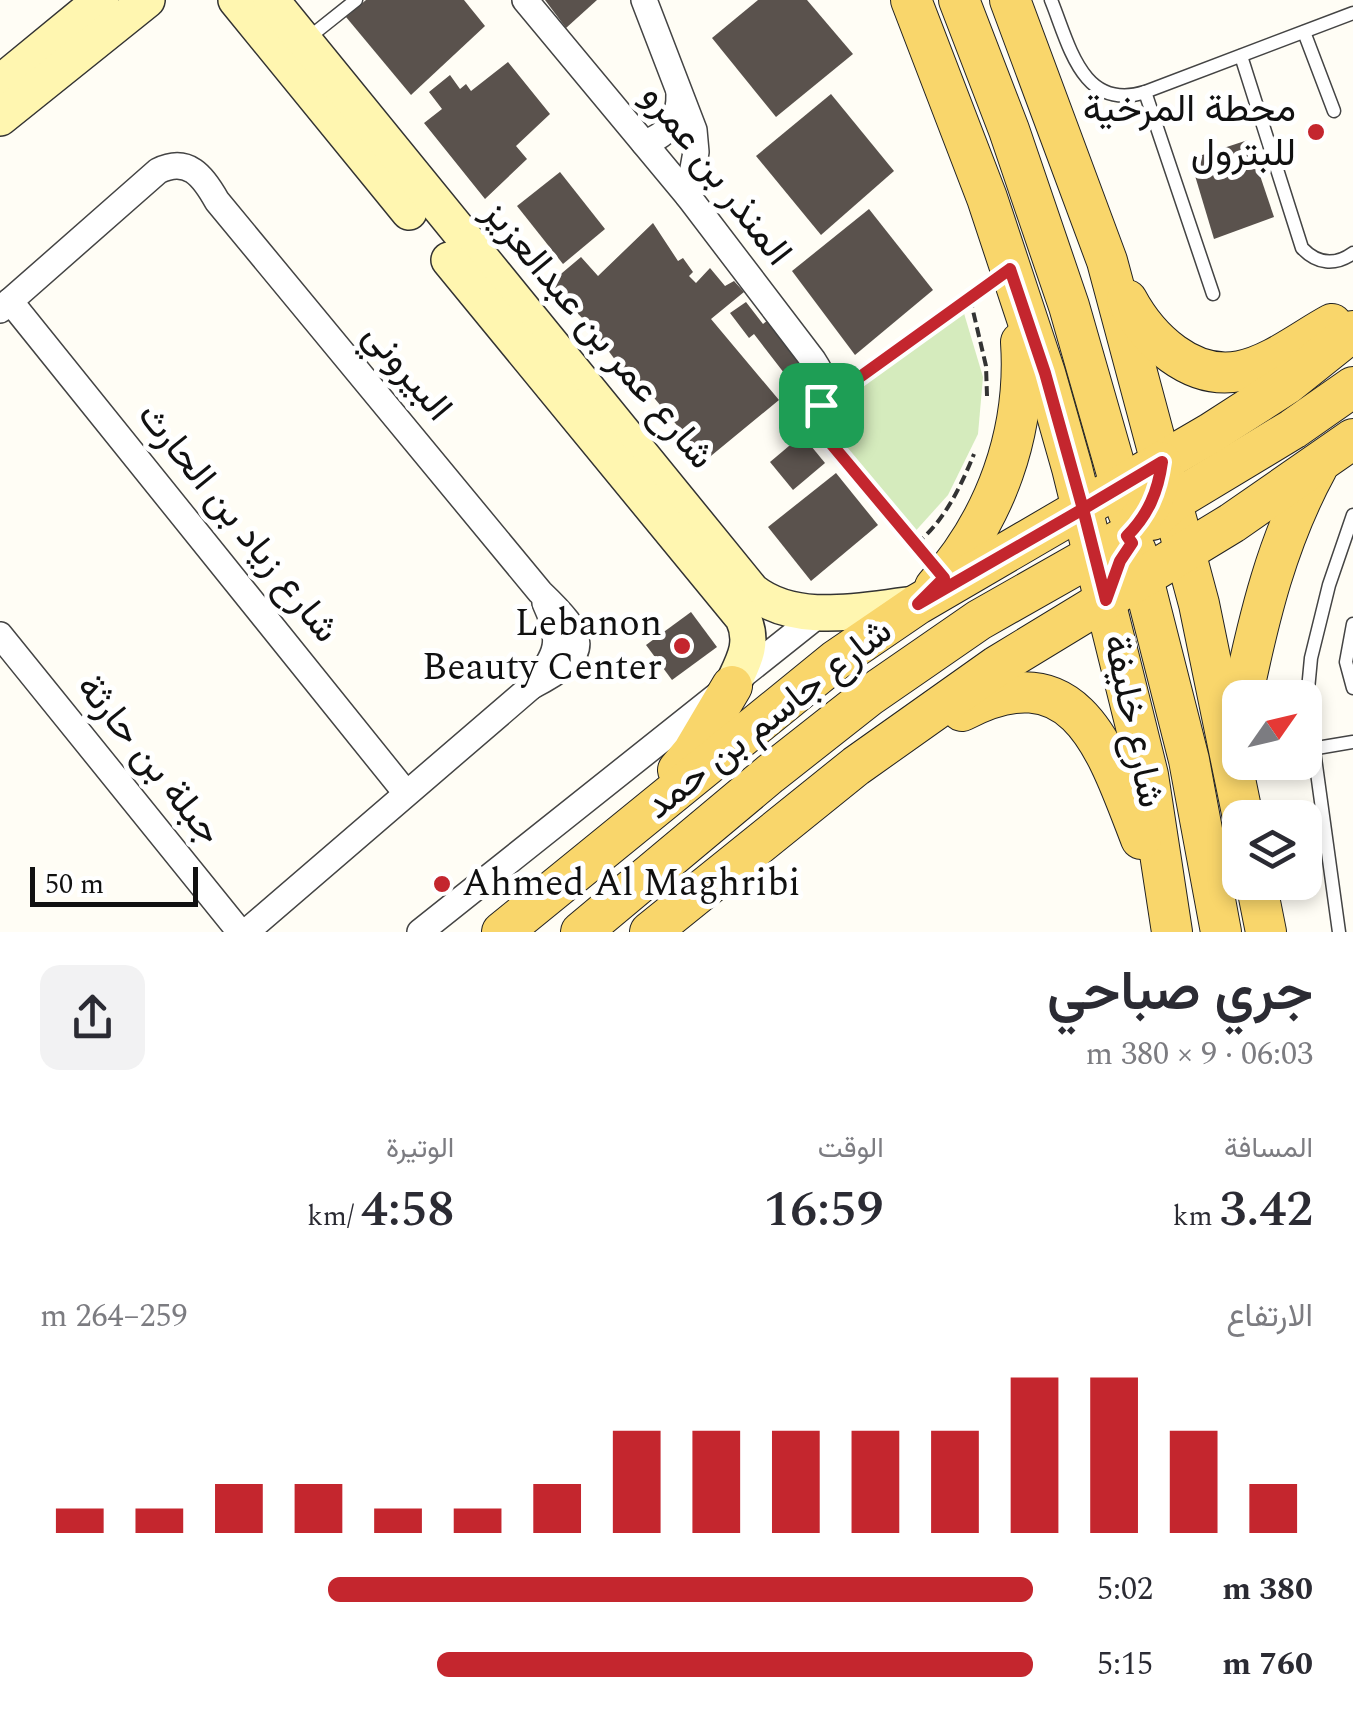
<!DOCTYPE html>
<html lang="ar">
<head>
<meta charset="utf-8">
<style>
  body { margin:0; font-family:Spectral,Vazirmatn,serif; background:#f2f2f3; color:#2b2b33; direction:rtl; height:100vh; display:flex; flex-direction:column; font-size:38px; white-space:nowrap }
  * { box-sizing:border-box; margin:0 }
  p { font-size:32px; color:#7c7c81 }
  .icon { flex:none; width:55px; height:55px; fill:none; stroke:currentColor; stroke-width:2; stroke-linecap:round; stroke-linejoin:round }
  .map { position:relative; height:932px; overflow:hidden; direction:ltr }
  .sheet { display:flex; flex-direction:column; background:#fff; flex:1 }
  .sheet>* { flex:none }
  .needle { width:65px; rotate:56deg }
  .fabs { position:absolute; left:1222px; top:680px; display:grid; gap:20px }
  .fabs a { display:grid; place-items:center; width:100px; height:100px; border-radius:20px; background:#fff; box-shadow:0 5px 15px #0003; font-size:50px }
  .scale { position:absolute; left:30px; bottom:25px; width:168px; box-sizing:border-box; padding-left:10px; border:5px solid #111; border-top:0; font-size:28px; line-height:35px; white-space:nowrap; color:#111; -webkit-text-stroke:8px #fff; paint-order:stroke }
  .pin { position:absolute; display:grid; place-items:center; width:85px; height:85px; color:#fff; margin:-42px; border-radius:20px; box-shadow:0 5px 15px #0006 }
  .round { display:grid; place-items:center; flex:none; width:105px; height:105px; border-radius:20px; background:#f2f2f3 }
  .headline { display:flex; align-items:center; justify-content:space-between; height:170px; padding:0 40px }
  h1 { font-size:55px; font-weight:600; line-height:75px }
  .figures { display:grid; grid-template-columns:repeat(3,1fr); gap:15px; height:170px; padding:10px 40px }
  .figures div { display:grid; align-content:center }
  .figures b { font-size:50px; font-weight:600 }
  .figures small { font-size:28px; font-weight:400 }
  .figures p { font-size:28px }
  .chart { height:280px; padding:20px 40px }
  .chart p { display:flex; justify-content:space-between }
  .chart svg { width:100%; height:180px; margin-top:10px; stroke:#c4262e; stroke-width:6 }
  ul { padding:0 40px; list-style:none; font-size:32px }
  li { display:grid; grid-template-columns:160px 120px 1fr; align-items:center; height:75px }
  li i { height:25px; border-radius:12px; background:#c4262e }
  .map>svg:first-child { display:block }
  .green { fill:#d5ebbd }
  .building { fill:#5a524d }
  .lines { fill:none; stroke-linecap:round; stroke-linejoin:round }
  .lane-casing { stroke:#444; stroke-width:15 }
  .street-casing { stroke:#444; stroke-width:28 }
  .secondary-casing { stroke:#333; stroke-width:38 }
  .primary-casing { stroke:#222; stroke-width:42 }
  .path { stroke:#333; stroke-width:4; stroke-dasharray:10 5; stroke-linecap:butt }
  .lane { stroke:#fff; stroke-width:12 }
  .street { stroke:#fff; stroke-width:25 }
  .secondary { stroke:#fff6b0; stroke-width:35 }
  .primary { stroke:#f9d66b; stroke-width:40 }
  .route-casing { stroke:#fff; stroke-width:20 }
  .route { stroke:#c4262e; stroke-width:12 }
  .poi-dot { fill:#c4262e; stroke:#fff; stroke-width:4 }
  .labels { text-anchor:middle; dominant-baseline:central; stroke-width:10; stroke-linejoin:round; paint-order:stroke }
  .poi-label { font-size:38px; fill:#111; stroke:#fff; text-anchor:end }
  .street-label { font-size:38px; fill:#111; stroke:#fff }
</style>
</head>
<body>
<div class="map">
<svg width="1353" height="932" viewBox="0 0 1353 932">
  <rect width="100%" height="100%" fill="#fffdf5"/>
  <polygon class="green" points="963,310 983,377 978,434 948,495 911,536 820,418"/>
  <g class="building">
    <polygon points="366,0 464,0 485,26 411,95 346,17"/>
    <polygon points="545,0 597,0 566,28"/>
    <polygon points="758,0 807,0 853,54 776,117 712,38"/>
    <polygon points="508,62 550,114 516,146 527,159 485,199 424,123 442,109 429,92 450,75 460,89 466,84 471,91"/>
    <polygon points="831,94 894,171 821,235 756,156"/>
    <polygon points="1248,140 1274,217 1214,239 1190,159"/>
    <polygon points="560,172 605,229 563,264 517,206"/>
    <polygon points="869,209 933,290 855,355 792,271"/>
    <polygon points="653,223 678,261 683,258 693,272 689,276 696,283 710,268 725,286 734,281 744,292 711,319 779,400 706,460 640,381 634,385 589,325 549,284 581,257 598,276"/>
    <polygon points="746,302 763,324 768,320 807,368 791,382 754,334 749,338 730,313"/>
    <polygon points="802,435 825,463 793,490 770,462"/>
    <polygon points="836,473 878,525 811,581 768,527"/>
    <polygon points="691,612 717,647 672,680 646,645"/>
  </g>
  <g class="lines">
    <g class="lane-casing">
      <g id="lane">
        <path d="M1051 0C1069 44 1082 112 1145 92L1353 13"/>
        <polyline points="1304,32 1334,111"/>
        <polyline points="307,39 356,0"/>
        <path d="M1241 56 1302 248C1317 264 1335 266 1353 253"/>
        <polyline points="1145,92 1213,294"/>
        <polyline points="1353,624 1346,662 1353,688"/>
        <polyline points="1311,749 1353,742"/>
        <polyline points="1339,932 1307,700 1311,658 1329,585 1353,515"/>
      </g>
    </g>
    <g class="street-casing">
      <g id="street">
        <path d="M525 0 688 196 813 360C824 377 829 386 821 405"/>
        <polyline points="644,0 694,130 696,152 688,196"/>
        <path d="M644 143C669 135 680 118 679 93"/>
        <polyline points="10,301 406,793"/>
        <path d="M0 310 158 171C188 156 203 176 217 201L540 592C586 636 595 654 532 686"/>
        <polyline points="0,635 240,932"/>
        <path d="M246 932 532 686C558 653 563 642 545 603"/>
        <polyline points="420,932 822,612"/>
      </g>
    </g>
    <g class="secondary-casing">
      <g id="secondary">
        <polyline points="236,0 409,212"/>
        <path d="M271 0 752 591C797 627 865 609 918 604"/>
        <polyline points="0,83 101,0"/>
        <polyline points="0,118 147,0"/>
        <path d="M449 260 743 618C755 644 743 662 732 686"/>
      </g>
    </g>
    <g class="primary-casing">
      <g id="primary">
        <polyline points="911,0 987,198 1045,373 1072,468 1148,775 1172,932"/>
        <polyline points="959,0 1009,130 1069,306 1128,512"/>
        <polyline points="1010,0 1107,261 1199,604 1243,818"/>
        <path d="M1127 300C1148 339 1191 381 1240 371 1272 365 1304 339 1332 324"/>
        <polyline points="1152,520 1172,502 1293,429 1353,387"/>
        <polyline points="1136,551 1189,760 1221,932"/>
        <path d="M935 587C996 519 1027 432 1021 342"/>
        <path d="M1242 698C1259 617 1277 541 1317 468"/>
        <path d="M962 711C1077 650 1107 751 1141 839"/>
        <polyline points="678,770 693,752 732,686"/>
        <polyline points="1256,882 1266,932"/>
        <polyline points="502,932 836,660 918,604 1211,433 1287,384 1353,331"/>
        <polyline points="581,932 770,774 869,696 979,620 1127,536 1150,506 1158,485 1161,462"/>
        <polyline points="650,932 856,766 997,666 1232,523 1353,439"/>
      </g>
    </g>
    <g class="path">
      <polyline points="970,298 986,366 987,396"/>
      <polyline points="848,386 986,286"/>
      <polyline points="818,428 924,554"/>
      <path d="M916 544C944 522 961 486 974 454"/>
    </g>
    <use href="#lane" class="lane"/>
    <use href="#street" class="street"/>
    <use href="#secondary" class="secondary"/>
    <use href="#primary" class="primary"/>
  </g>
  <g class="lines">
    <g class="route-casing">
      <path id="route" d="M821 405 812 418 818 428 944 578 918 604 1083 509 1106 600 1120 561 1132 543 1127 536C1148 515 1158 492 1162 462L1083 509 1045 373 1010 269 821 405"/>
    </g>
    <use href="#route" class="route"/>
  </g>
  <g class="poi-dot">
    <circle cx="1316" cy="132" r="10"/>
    <circle cx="682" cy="646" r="10"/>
    <circle cx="442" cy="884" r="10"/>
  </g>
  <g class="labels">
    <g class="poi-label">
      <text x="1296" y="110">محطة المرخية<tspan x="1296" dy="44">للبترول</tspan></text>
      <text x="662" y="624">Lebanon<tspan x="662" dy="44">Beauty Center</tspan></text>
      <text x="462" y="884" text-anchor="start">Ahmed Al Maghribi</text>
    </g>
    <g class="street-label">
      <text transform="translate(716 175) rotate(52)">المنذر بن عمرو</text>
      <text transform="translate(598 335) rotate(50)">شارع عمر بن عبدالعزيز</text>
      <text transform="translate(407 372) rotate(50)">البيروني</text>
      <text transform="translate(238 523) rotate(51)">شارع زياد بن الحارث</text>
      <text transform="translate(769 719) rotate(-38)">شارع جاسم بن حمد</text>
      <text transform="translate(1133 721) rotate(78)">شارع خليفة</text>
      <text transform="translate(149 760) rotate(51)">جبلة بن حارثة</text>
    </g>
  </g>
</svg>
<div class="fabs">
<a><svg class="needle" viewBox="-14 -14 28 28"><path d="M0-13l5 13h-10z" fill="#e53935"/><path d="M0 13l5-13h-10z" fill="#7c7c81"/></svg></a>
<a><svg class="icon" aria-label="layers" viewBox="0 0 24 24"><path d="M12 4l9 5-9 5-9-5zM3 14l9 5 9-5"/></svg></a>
</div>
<div class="scale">50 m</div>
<div class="pin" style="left:821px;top:405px;background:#1e9e55"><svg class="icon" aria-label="arrive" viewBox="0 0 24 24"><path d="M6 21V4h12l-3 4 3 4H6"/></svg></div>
</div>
<section class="sheet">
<div class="headline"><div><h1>جري صباحي</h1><p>06:03 · 9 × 380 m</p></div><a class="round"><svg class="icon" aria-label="share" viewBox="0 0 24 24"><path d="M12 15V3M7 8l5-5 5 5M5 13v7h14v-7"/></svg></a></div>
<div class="figures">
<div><p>المسافة</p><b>3.42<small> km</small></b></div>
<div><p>الوقت</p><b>16:59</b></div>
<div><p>الوتيرة</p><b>4:58<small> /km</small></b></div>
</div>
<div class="chart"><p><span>الارتفاع</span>259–264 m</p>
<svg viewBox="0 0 160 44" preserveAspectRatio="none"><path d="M5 44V38M15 44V38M25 44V32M35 44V32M45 44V38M55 44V38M65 44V32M75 44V19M85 44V19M95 44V19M105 44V19M115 44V19M125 44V6M135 44V6M145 44V19M155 44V32"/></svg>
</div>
<ul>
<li><b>380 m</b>5:02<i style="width:71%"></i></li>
<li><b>760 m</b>5:15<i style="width:60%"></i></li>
</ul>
</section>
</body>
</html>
